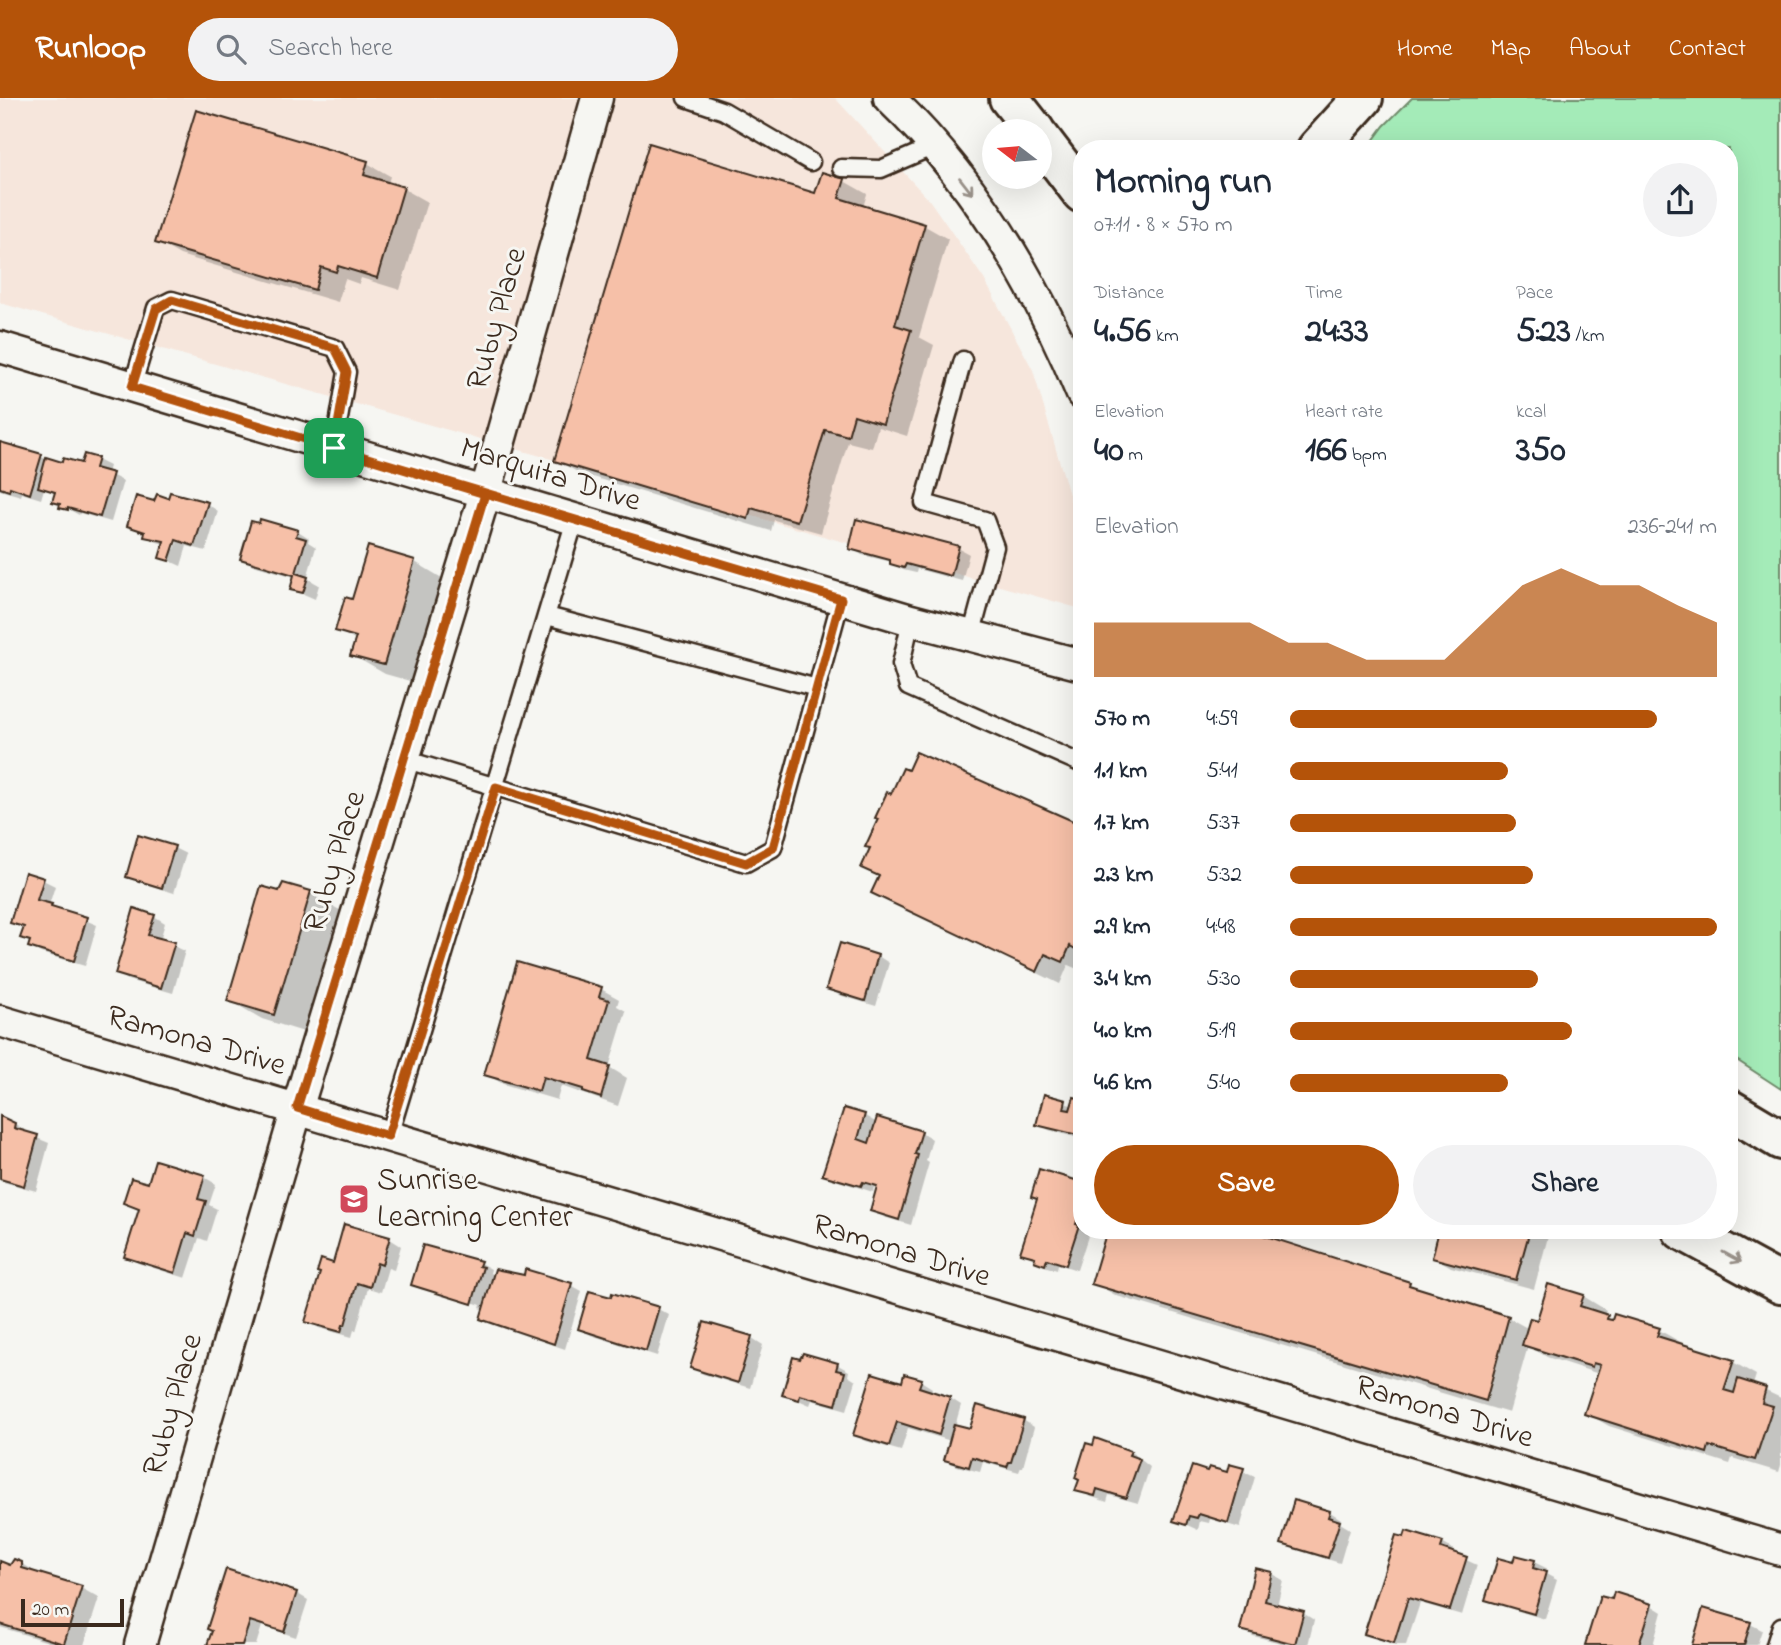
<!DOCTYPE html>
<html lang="en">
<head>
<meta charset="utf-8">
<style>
  body { margin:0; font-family:"Indie Flower",sans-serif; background:#f2f2f3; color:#1f2937; height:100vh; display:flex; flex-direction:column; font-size:26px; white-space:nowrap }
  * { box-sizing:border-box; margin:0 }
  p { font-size:23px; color:#747a83 }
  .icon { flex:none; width:38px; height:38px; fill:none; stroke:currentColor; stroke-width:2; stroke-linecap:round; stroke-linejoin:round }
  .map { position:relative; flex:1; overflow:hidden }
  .side { position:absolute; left:1073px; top:42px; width:665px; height:1099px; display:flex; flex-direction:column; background:#fff; border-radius:28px; box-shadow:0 7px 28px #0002 }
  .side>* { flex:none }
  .needle { width:46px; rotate:286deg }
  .tools { position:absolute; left:982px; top:21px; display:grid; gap:14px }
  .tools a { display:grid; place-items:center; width:70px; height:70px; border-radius:50%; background:#fff; box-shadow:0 7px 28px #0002; font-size:35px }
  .scale { position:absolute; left:21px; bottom:18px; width:103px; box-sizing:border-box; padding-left:7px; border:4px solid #3b2a1e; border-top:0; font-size:19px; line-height:24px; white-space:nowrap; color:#3b2a1e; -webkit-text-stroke:5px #f6f6f2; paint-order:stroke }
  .pin { position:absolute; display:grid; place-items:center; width:60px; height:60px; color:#fff; margin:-30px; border-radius:14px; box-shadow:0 4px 10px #0006 }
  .round { display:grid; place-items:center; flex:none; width:74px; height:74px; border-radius:37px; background:#f2f2f3 }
  .summary { display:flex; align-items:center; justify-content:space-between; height:119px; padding:0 21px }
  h1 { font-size:38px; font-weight:700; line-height:52px }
  .stats { display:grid; grid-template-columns:repeat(3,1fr); gap:10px; height:119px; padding:7px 21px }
  .stats div { display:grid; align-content:center }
  .stats b { font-size:35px; font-weight:700 }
  .stats small { font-size:19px; font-weight:400 }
  .stats p { font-size:19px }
  .chart { height:196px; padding:14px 21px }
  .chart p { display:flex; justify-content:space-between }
  .chart svg { width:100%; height:126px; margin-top:7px; fill:#b45309; opacity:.7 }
  .button { display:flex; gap:14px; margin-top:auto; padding:14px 21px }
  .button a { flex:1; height:80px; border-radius:42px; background:#b45309; color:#fff; font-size:28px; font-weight:700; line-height:80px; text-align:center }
  .button a+a { background:#f2f2f3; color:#1f2937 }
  ul { padding:0 21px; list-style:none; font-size:23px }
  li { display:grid; grid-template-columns:112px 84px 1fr; align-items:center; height:52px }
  li i { height:18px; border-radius:9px; background:#b45309 }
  header { display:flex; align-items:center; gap:42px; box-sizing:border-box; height:98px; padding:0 35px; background:#b45309; color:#fff }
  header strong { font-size:33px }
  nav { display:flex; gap:38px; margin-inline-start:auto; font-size:24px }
  .search { width:490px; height:63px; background:#f2f2f3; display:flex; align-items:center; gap:18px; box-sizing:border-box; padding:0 24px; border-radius:38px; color:#747a83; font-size:26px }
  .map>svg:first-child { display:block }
  .built { fill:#f6e6dc }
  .green { fill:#a4ebb8; stroke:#708a6b; stroke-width:2 }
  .shadow { fill:#0003; fill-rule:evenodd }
  .building { fill:#f6c0a8; stroke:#3b2a1e; stroke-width:2 }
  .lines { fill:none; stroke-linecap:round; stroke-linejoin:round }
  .service-casing { stroke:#3b2a1e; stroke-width:21 }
  .minor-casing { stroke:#3b2a1e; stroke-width:35 }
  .tertiary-casing { stroke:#3b2a1e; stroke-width:44 }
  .primary-casing { stroke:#3b2a1e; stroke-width:44 }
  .service { stroke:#f6f6f2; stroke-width:16 }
  .minor { stroke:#f6f6f2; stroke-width:30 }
  .tertiary { stroke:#f6f6f2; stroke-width:38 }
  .primary { stroke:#f6f6f2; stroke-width:38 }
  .oneway { stroke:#989088 }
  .route-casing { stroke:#fff; stroke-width:14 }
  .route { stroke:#b45309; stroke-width:9 }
  .labels { text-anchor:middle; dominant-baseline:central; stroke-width:6; stroke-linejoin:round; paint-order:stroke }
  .street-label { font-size:32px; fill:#3b2a1e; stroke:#f6f6f2 }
  .poi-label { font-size:32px; fill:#3b2a1e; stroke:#f6f6f2; text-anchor:start }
</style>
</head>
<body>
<header>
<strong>Runloop</strong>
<div class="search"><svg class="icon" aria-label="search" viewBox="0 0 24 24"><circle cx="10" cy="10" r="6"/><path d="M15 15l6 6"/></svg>Search here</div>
<nav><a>Home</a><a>Map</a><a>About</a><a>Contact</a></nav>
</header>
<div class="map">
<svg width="1781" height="1547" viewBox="0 0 1781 1547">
  <rect width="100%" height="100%" fill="#f6f6f2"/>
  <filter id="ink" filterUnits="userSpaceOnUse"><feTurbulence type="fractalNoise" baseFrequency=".0143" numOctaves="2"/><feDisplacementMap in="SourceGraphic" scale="14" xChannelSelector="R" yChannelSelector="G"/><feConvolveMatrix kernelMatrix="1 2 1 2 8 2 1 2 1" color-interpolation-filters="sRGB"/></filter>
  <g filter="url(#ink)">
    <polygon class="built" points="0,0 835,0 930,103 984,181 1033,272 1081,438 1081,511 0,205"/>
    <polygon class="green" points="1412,0 1781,0 1781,991 1729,957 1729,51 1367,51 1384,28"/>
    <g class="shadow">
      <polygon points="367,65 390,78 388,86 404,91 427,104 400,192 361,180 359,186 345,181 338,204 180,157 157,144"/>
      <polygon points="844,83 867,96 863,109 925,128 948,141 919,239 934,247 907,338 878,329 872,350 848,344 821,435 774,422 771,433 579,375 556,362 816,97"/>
      <polygon points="0,346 63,366 82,367 97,362 109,368 107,375 123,383 111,424 80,415 79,417 54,403 56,396 44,391 41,401 22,395 21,398 0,392"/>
      <path d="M156 405 207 406 218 413 206 453 187 448 181 468 161 459 165 446 157 444 146 438V436L129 427ZM177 434 180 435 175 451H171Z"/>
      <polygon points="298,433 309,440 308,444 316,449 307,480 319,487 315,501 292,491 295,479 253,467 242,460"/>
      <polygon points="369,450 415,464 447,483 417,585 385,576 352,557 356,543 337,532 353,503"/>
      <polygon points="851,450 958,450 969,456 962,483 917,471 916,475 903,472 892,464 862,457"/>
      <polygon points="1082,729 1082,873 1068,867 1060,886 873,794 880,779 863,769"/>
      <polygon points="174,750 186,756 174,795 139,784 128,778"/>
      <polygon points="43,782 55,788 49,807 97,827 85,868 41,855 30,849 31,844 22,839 25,831 12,824"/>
      <polygon points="281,795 310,795 343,814 307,935 262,921 229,902"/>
      <polygon points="154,818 165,825 160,842 185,853 173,895 128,882 117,875"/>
      <polygon points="841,847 878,858 889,865 876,908 839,897 828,890"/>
      <polygon points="601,891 619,901 617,908 626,913 609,969 627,980 618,1008 561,988 557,1002 503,986 486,976"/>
      <polygon points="1045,998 1073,1008 1082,1003 1082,1041 1049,1032 1038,1026"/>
      <polygon points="845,1012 865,1018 877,1025 921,1034 932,1041 926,1063 929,1065 911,1127 884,1119 872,1112 878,1090 874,1089 873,1094 835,1082 824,1076"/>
      <polygon points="0,1021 15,1026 26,1033 25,1035 49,1045 36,1093 0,1083"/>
      <polygon points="204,1079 216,1086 209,1107 217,1111 207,1143 199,1140 186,1180 138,1165 126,1158 140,1113 125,1105 149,1088"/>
      <polygon points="1082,1086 1082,1132 1087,1132 1089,1135 1077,1172 1058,1166 1057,1172 1047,1169 1022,1154 1038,1102 1033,1099"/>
      <polygon points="345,1128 390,1141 401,1148 394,1172 388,1170 381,1194 368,1190 356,1233 354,1232 352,1239 319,1230 308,1223 334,1167"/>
      <polygon points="1249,1132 1274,1132 1271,1143 1509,1220 1529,1231 1583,1198 1606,1212 1604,1218 1614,1223 1659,1232 1682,1245 1681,1247 1733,1264 1756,1277 1753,1287 1781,1300 1781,1367 1779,1374 1732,1360 1730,1366 1609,1328 1586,1315 1599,1276 1547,1259 1528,1248 1509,1315 1117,1198 1094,1185 1246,1143"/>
      <polygon points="1441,1132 1545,1132 1549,1135 1534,1191 1451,1169 1434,1159"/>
      <polygon points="480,1165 491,1171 490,1175 495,1178 571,1187 582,1193 565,1251 494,1227 482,1221 485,1212 480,1210 481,1207 423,1189 423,1192 413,1186"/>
      <polygon points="658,1211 669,1217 657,1258 591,1237 580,1230"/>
      <polygon points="705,1226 752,1240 763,1247 750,1290 703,1276 692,1269"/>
      <polygon points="804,1257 838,1267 849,1273 848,1278 856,1283 847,1312 812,1302 810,1307 784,1296"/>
      <polygon points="921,1283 932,1290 931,1295 950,1300 961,1307 955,1328 972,1333 1023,1322 1034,1329 1023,1369 1021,1369 1019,1374 983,1364 980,1374 957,1368 946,1361 951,1343 908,1330 901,1353 866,1343 855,1336 903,1286"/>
      <polygon points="1096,1342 1131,1354 1150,1369 1138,1405 1109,1397 1107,1404 1089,1398 1077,1392"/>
      <polygon points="1230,1368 1255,1379 1240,1430 1210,1421 1209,1425 1200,1423 1198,1432 1176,1422 1209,1376 1228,1376"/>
      <polygon points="1330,1414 1341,1421 1340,1425 1350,1431 1340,1465 1294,1451 1283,1445"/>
      <polygon points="1442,1445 1454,1452 1453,1456 1477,1467 1462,1517 1420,1505 1406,1547 1396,1547 1378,1541 1366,1535"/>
      <polygon points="18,1463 39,1476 81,1490 99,1500 84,1547 58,1547 0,1529 0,1465 11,1469"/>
      <polygon points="1534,1464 1546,1470 1544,1475 1557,1482 1545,1521 1499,1507 1487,1501"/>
      <polygon points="1272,1476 1283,1482 1277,1508 1303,1515 1314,1522 1308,1547 1290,1547 1253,1538 1242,1531"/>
      <polygon points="296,1495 308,1502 296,1539 262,1528 256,1547 209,1547"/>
      <polygon points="1651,1507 1662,1514 1653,1547 1587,1547"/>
      <polygon points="1750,1526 1762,1532 1757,1547 1694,1547"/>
    </g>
    <g class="building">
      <polygon points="196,12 368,63 364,77 404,89 377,180 338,168 336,174 321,169 315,192 155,145"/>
      <polygon points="649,45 815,95 822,74 845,81 839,100 925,126 895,227 911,232 883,326 854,317 848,338 825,332 797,423 751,410 748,421 554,363"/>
      <polygon points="0,344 42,356 30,396 10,389 9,393 0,390"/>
      <polygon points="84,356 98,360 95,370 113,375 100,419 68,410 68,412 59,410 60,406 52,404 55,394 38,389 46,359 62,364 63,360 81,365"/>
      <polygon points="170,394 208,404 194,448 176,442 169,463 159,460 164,443 144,439 145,434 127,428 136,398 154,403 157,396 168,400"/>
      <polygon points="260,421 298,432 296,438 306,441 296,475 308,479 303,495 290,492 294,477 240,461 251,423 259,425"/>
      <polygon points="856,421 959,448 951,478 906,466 904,470 890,466 890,462 849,451"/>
      <polygon points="368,448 415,462 384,567 350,558 356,539 335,533 345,499 352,501"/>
      <polygon points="916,654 1082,727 1082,843 1077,852 1070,848 1063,864 1045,856 1037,874 871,795 879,778 861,770 870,750 865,749 878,721 875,720 887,694 891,696 903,670 908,672"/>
      <polygon points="138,737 175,748 162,790 126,779"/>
      <polygon points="25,774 44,780 37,802 52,806 51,808 87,819 74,863 28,849 30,843 20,840 24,829 10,825"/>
      <polygon points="283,785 311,793 274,917 227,903 261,788 279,793"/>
      <polygon points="134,810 155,817 148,837 175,844 161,890 115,876"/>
      <polygon points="840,845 878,857 865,903 826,891"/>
      <polygon points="517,864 602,889 599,899 609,902 591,962 610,968 601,1000 583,994 583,991 543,979 539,993 484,977"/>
      <polygon points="1044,996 1066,1002 1064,1011 1070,1012 1074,999 1082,1001 1082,1038 1036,1027"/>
      <polygon points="844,1010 865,1016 858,1041 869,1045 877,1019 922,1033 915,1056 918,1057 899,1122 870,1113 877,1088 863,1084 861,1088 822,1077"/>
      <polygon points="0,1018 15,1025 14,1030 38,1037 24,1088 0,1081"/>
      <polygon points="155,1062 205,1077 198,1101 206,1103 195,1138 187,1135 175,1175 124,1159 139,1111 123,1105 131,1080 148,1085"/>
      <polygon points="1039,1071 1082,1084 1082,1108 1076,1126 1079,1127 1066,1167 1047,1161 1045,1167 1034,1163 1035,1159 1020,1155 1037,1101 1031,1099"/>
      <polygon points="344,1126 390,1139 382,1167 377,1165 370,1189 357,1185 345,1227 343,1227 341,1234 305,1224 320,1175 317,1174 321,1161 333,1165"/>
      <polygon points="1107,1132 1247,1132 1410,1184 1409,1187 1509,1218 1486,1303 1091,1186"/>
      <polygon points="1439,1132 1530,1132 1516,1182 1432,1160"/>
      <polygon points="423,1147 481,1163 479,1168 483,1169 472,1206 411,1187"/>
      <polygon points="495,1171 524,1177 525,1171 572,1185 554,1246 480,1221"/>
      <polygon points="1548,1186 1584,1197 1580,1208 1608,1217 1607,1221 1612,1222 1614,1216 1660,1230 1657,1238 1734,1262 1724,1292 1734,1295 1738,1281 1766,1290 1762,1305 1773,1308 1755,1362 1709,1348 1707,1355 1584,1316 1600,1267 1593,1265 1592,1269 1522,1247 1530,1220 1537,1222"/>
      <polygon points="589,1193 611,1199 612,1195 659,1209 646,1253 578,1231"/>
      <polygon points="704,1224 752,1238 738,1285 690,1270"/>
      <polygon points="803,1255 838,1265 836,1272 845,1274 836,1307 800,1297 799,1302 782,1297 793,1259 800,1261"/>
      <polygon points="872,1275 902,1284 904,1276 922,1281 919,1289 950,1299 939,1337 897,1324 889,1348 853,1337"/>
      <polygon points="977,1307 1024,1321 1011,1364 1009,1364 1007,1369 972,1359 969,1369 944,1362 954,1326 970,1330"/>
      <polygon points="1095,1340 1131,1353 1129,1357 1140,1361 1126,1400 1097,1391 1095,1398 1075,1393 1079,1382 1075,1380 1086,1345 1093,1347"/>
      <polygon points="1229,1366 1244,1370 1228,1425 1199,1416 1197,1420 1189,1418 1186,1427 1173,1423 1192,1368 1207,1373 1209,1369 1227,1374"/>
      <polygon points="1294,1402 1330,1413 1328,1419 1340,1423 1328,1460 1281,1446"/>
      <polygon points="1406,1433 1443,1444 1441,1450 1467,1459 1450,1512 1408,1500 1394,1545 1364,1536 1396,1437 1404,1439"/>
      <polygon points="1515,1457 1535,1462 1533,1470 1546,1474 1534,1516 1485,1502 1498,1460 1513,1464"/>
      <polygon points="14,1461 22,1464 22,1470 82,1488 64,1546 0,1526 0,1463 10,1467"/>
      <polygon points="1255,1470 1272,1474 1265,1503 1304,1513 1295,1546 1240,1532"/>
      <polygon points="226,1471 297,1494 284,1534 250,1523 242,1547 207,1547 212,1533 207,1531"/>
      <polygon points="1614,1494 1652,1506 1639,1547 1585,1547 1600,1498 1612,1501"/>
      <polygon points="1703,1510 1751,1524 1744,1547 1692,1547"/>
    </g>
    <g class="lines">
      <g class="service-casing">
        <g id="service">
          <polyline points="686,0 724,13 811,64"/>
          <polyline points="841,70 881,71 934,48"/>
          <polyline points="963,262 924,405 985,422 995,449 971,538"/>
          <polyline points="132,289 156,210 172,202 335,250 347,274 334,350"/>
          <polyline points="547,518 817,590"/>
          <polyline points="911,522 901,566 908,589 1082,666"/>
          <polyline points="404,661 746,765 773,750 841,501"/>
          <polyline points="389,1038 575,422"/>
          <polyline points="1775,1547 1781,1528"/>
        </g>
      </g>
      <g class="minor-casing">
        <g id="minor">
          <path d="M889 0C975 82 1037 187 1082 296"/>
          <polyline points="0,249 911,522 1082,567"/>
          <polyline points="0,923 1781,1452"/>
          <polyline points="140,1547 297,1011 485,396 597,0"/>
        </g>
      </g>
      <g class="tertiary-casing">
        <polyline id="tertiary" points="1682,1132 1781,1186"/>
      </g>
      <g class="primary-casing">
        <g id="primary">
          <polyline points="1009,0 1035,33"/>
          <polyline points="1040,40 1082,95"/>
          <polyline points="1317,51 1363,0"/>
          <polyline points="1729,1011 1781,1042"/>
        </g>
      </g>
      <use href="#service" class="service"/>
      <use href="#minor" class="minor"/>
      <use href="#tertiary" class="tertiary"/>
      <use href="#primary" class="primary"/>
    </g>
    <defs><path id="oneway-shaft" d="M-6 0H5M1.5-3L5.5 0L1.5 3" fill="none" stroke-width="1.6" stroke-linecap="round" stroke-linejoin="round" transform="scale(1.75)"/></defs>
    <g class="oneway">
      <use href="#oneway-shaft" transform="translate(966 88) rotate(52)"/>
      <use href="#oneway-shaft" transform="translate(1732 1159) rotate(29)"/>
    </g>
  </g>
  <g class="lines" filter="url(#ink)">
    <g class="route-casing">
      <polyline id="route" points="334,350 132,289 156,211 172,202 335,250 347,274 334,350 485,396 297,1010 388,1038 496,689 746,765 773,750 841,501 334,350"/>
    </g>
    <use href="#route" class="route"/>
  </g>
  <defs>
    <g id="school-square" transform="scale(1.575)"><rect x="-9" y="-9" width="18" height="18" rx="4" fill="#d1495b" stroke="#f6f6f2"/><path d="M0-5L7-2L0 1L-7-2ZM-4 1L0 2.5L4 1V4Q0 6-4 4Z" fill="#fff"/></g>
  </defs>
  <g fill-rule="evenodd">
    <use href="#school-square" x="354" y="1101"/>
  </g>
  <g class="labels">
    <g class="street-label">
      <text transform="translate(498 221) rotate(-74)">Ruby Place</text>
      <text transform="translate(550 378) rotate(17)">Marquita Drive</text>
      <text transform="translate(336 764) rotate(-73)">Ruby Place</text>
      <text transform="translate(196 944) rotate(16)">Ramona Drive</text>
      <text transform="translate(901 1154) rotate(17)">Ramona Drive</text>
      <text transform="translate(174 1307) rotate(-74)">Ruby Place</text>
      <text transform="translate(1444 1315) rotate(17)">Ramona Drive</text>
    </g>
    <g class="poi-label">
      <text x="377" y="1083">Sunrise<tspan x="377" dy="37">Learning Center</tspan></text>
    </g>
  </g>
</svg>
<div class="tools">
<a><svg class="needle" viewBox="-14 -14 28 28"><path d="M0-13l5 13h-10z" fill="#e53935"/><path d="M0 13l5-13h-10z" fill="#747a83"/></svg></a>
</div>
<div class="scale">20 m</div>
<div class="pin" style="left:334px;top:350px;background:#1e9e55"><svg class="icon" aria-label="arrive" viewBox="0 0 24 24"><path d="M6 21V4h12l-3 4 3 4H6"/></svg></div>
<section class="side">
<div class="summary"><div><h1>Morning run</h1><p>07:11 · 8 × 570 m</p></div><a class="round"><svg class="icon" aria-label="share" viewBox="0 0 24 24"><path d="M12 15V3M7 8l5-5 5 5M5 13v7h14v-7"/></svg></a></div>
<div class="stats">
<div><p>Distance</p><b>4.56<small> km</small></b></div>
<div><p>Time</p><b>24:33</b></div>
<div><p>Pace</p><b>5:23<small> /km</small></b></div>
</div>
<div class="stats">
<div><p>Elevation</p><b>40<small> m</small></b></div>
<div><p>Heart rate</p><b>166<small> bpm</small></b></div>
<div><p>kcal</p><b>350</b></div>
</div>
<div class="chart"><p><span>Elevation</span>236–241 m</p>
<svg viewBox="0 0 160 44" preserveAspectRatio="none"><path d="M0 44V25L10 25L20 25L30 25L40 25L50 32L60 32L70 38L80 38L90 38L100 25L110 12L120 6L130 12L140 12L150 19L160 25V44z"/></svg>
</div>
<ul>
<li><b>570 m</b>4:59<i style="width:86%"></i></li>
<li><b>1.1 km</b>5:41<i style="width:51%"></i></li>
<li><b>1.7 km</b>5:37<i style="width:53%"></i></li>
<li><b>2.3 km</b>5:32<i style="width:57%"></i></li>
<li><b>2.9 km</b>4:48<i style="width:100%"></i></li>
<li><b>3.4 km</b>5:30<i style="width:58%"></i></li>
<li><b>4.0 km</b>5:19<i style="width:66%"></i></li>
<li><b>4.6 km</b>5:40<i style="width:51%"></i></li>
</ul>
<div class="button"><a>Save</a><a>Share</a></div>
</section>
</div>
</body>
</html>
